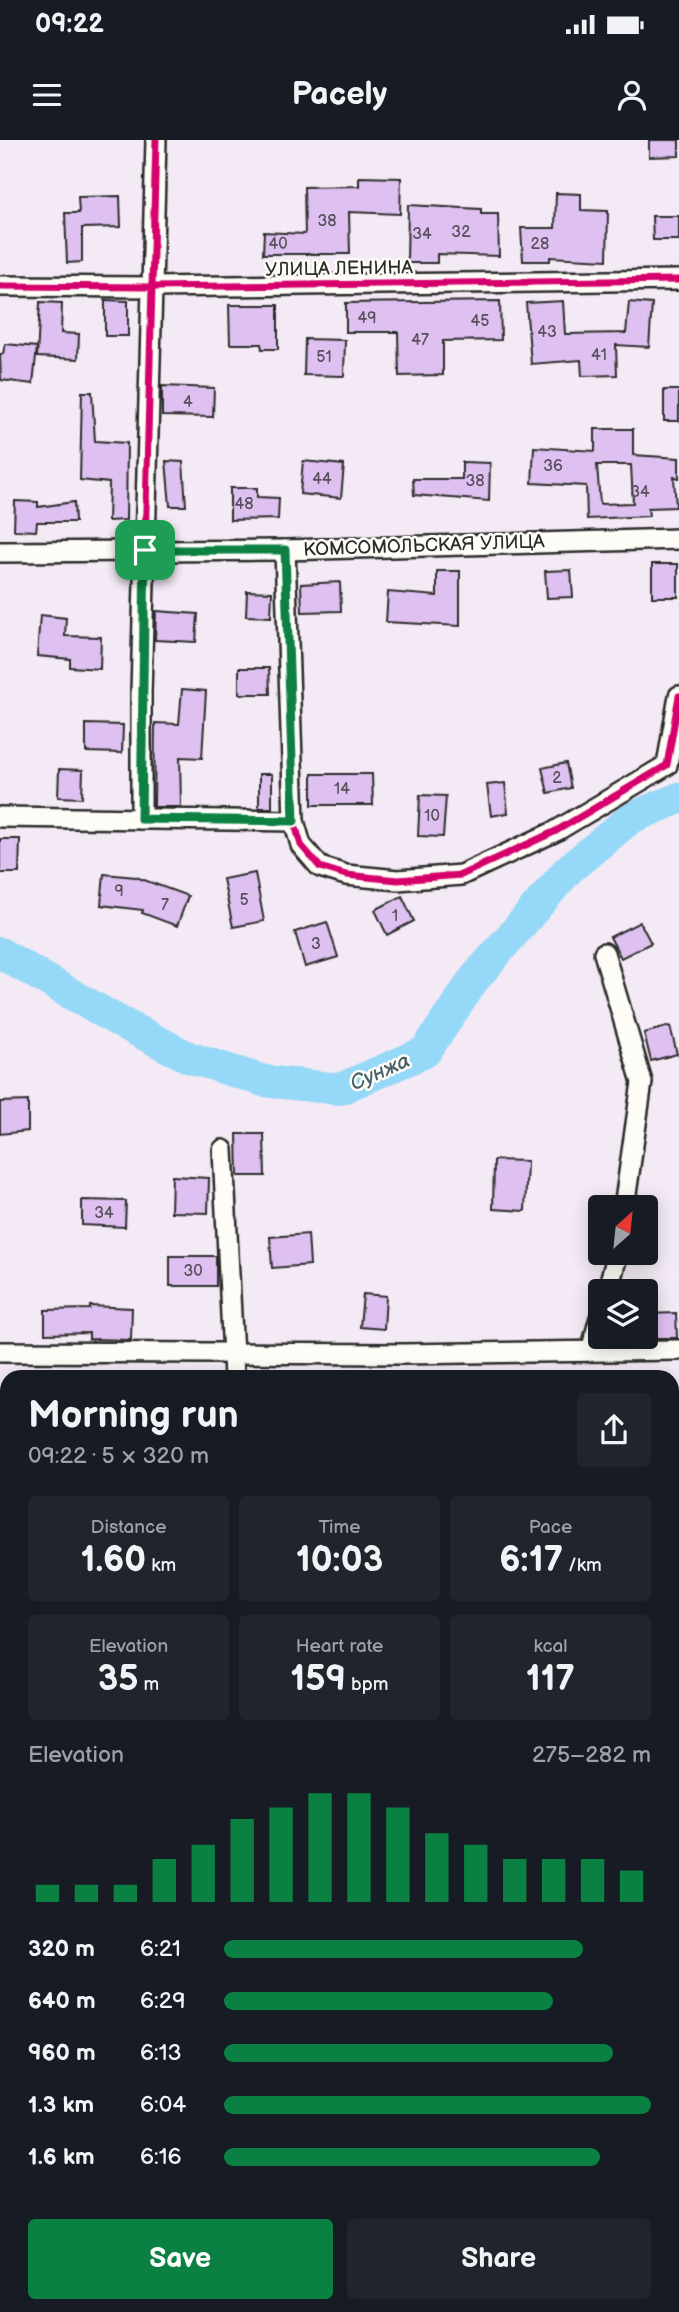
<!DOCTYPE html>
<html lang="en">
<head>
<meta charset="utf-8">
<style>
  body { margin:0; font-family:"Balsamiq Sans",sans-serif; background:#20242c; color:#f1f3f6; height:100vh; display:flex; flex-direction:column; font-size:26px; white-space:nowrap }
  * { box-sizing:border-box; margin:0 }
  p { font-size:23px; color:#9ea1a6 }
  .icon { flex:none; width:38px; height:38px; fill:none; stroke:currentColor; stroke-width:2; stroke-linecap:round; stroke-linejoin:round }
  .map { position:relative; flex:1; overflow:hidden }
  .side { position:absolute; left:0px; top:1230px; width:679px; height:943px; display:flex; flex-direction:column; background:#171b24; border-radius:21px 21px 0 0; box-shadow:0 4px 18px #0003 }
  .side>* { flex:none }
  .needle { width:46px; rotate:27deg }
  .buttons { position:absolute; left:588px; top:1055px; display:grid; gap:14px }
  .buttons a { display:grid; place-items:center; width:70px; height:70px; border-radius:7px; background:#171b24; box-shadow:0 4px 18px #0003; font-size:35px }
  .pin { position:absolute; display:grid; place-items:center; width:60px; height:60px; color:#fff; margin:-30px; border-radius:14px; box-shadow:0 4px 10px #0006 }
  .round { display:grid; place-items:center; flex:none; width:74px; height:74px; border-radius:7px; background:#20242c }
  .summary { display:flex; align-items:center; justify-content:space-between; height:119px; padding:0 28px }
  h1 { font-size:38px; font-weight:700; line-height:52px }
  .stats { display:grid; grid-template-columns:repeat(3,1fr); gap:10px; height:119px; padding:7px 28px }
  .stats div { display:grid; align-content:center; border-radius:7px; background:#20242c; text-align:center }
  .stats b { font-size:35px; font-weight:700 }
  .stats small { font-size:19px; font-weight:400 }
  .stats p { font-size:19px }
  .chart { height:196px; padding:14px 28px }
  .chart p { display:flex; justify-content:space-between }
  .chart svg { width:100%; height:126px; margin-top:7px; stroke:#0b8043; stroke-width:6 }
  .action { display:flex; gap:14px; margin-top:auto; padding:14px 28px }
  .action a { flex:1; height:80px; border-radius:7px; background:#0b8043; color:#fff; font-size:28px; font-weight:700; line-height:80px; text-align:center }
  .action a+a { background:#20242c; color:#f1f3f6 }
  ul { padding:0 28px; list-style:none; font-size:23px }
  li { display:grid; grid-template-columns:112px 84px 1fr; align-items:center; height:52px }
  li i { height:18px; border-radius:9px; background:#0b8043 }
  .status { display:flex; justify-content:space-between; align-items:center; height:49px; padding:0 35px; background:#171b24; direction:ltr }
  .status svg { height:19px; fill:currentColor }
  header { display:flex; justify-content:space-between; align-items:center; height:91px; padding:0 28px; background:#171b24; font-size:32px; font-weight:700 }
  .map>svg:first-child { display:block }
  .built { fill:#eddef4 }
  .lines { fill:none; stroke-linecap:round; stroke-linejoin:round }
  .river { stroke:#96d8f7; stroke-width:32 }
  .building { fill:#dec1f0; stroke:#2b2b2b; stroke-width:2; fill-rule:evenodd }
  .minor-casing { stroke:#2b2b2b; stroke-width:24 }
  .minor { stroke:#fdfcf7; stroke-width:19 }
  .cycleway-casing { stroke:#fdfcf7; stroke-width:11 }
  .cycleway { stroke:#d6006c; stroke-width:7 }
  .route-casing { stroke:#fff; stroke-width:14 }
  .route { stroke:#0b8043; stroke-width:9 }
  .labels { text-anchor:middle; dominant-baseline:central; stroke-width:5; stroke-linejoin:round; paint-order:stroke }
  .number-label { font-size:16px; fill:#58505c }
  .street-label { font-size:19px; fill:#2b2b2b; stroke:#fdfcf7 }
  .water-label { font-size:21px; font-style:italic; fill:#4b5f68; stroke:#fdfcf7 }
</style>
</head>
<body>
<div class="status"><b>09:22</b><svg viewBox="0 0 49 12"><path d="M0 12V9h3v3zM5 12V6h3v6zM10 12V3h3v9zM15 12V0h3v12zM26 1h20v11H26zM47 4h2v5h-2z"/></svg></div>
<header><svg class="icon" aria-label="menu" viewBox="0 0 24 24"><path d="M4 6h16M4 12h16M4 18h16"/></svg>Pacely<svg class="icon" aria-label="person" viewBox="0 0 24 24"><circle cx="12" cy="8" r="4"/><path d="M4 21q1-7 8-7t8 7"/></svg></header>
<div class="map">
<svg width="679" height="2172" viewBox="0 0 679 2172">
  <rect width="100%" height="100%" fill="#f4eaf5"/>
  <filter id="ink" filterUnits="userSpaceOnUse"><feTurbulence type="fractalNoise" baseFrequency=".0143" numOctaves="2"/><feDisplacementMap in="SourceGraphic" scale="14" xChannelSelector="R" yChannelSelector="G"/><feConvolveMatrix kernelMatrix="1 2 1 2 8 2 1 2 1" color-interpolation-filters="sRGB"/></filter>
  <g filter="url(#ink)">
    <polygon class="built" points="0,1790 7,1791 7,2166 336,2167 335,2172 0,2172"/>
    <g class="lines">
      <polyline class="river" points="0,813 118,881 188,917 264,941 340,949 425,912 475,838 569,729 631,678 679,658"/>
    </g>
    <g class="building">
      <polygon points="649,0 679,0 679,16 649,17"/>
      <polygon points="359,37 401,38 400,74 349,72 350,114 263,114 264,92 305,94 304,47 359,46"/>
      <polygon points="556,53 581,54 581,70 608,71 607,120 550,117 550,121 523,121 521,88 555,88"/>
      <polygon points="120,56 121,87 82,88 82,122 67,123 65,73 79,73 78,57"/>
      <polygon points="408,65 481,69 481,74 498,74 499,116 437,114 437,123 407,123"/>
      <polygon points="652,76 679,76 679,100 653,100"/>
      <polygon points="105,160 128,161 128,196 105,196"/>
      <polygon points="500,161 501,200 443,201 443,235 399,236 398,192 346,192 346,163"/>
      <polygon points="563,161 565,194 626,193 629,162 652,164 649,207 616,205 617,235 582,236 581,220 531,224 526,163"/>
      <polygon points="40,162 62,163 61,193 79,194 78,219 37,217"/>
      <polygon points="229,165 278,165 278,209 262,209 261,204 230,204"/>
      <polygon points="305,199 345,200 344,236 304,235"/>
      <polygon points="5,204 37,207 33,244 1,240 0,214 3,214"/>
      <polygon points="162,246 214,248 213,277 162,276"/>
      <rect x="664" y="250" width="15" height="31"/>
      <polygon points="82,252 92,252 95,301 127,303 126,380 108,381 109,343 80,340"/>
      <path d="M595 289H633V315L679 318V338L674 337 676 367 648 368 649 376 587 379 586 346 532 343 534 307 595 311ZM597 325H631L633 363 600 364Z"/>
      <polygon points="166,321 183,322 186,366 170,366"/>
      <polygon points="303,321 344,325 341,358 300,354"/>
      <polygon points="462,322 490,323 489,361 414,355 413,339 462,339"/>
      <polygon points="230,348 257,348 257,357 279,358 278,379 230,380"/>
      <polygon points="15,361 38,362 38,367 74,362 75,382 37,382 36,391 14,390"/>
      <rect x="652" y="424" width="26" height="33"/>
      <polygon points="571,430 573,457 547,458 545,431"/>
      <polygon points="437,431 460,431 460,486 386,482 388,452 437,456"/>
      <polygon points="340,442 341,471 302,472 301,444"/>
      <polygon points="247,451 272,452 271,477 246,476"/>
      <polygon points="156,471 198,474 196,502 155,500"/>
      <polygon points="40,475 66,478 65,496 101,497 100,529 70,527 70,519 37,516"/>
      <polygon points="239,528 269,528 270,554 239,554"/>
      <polygon points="182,549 206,551 202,618 180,617 181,667 154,667 155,583 179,584"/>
      <polygon points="86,584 123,585 122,613 86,612"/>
      <polygon points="566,623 571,648 548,653 542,628"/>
      <polygon points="59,629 83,630 82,658 58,657"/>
      <rect x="259" y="634" width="13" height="34"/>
      <polygon points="312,634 372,634 373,665 312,665"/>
      <polygon points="505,643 508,673 491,676 487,645"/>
      <polygon points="420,655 446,656 443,697 418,696"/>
      <polygon points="0,699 20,699 19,733 0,733"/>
      <polygon points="255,733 264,781 233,787 223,739"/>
      <polygon points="104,734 136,737 188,756 177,786 142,773 143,770 101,765"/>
      <polygon points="402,756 414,781 387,795 375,770"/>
      <polygon points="327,782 338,817 305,827 295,792"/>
      <polygon points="640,782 651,803 621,818 610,797"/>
      <polygon points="670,886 677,914 651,921 644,893"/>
      <polygon points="28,961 28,991 0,994 0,962"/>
      <polygon points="237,994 264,994 265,1036 238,1036"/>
      <polygon points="494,1020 527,1021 525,1071 493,1069"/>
      <polygon points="172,1036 209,1038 208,1073 171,1072"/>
      <polygon points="82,1060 126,1061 125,1087 82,1085"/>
      <polygon points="308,1094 310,1125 272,1128 270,1097"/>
      <rect x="170" y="1116" width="46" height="30"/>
      <polygon points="363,1154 386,1156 384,1189 360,1187"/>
      <polygon points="90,1166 132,1168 131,1200 89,1199 89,1193 45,1194 45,1170 90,1169"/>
      <polygon points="676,1173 677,1198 646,1198 646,1174"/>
    </g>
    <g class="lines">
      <g class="minor-casing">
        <g id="minor">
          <polyline points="0,146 153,147 679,140"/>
          <polyline points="285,410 294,681 301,705 320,727 346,735 398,740 461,735 556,691 667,625 679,556"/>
          <polyline points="0,412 285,410 679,399"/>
          <polyline points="0,677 294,681"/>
          <polyline points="141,679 141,553 156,0"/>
          <polyline points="604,813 642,942 624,1068"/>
          <polyline points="223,1010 234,1237"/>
          <polyline points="607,1152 618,1113"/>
          <polyline points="591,1211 600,1178"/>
          <polyline points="0,1212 402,1214 679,1210"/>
          <polyline points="0,1475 7,1475"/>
          <polyline points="672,1479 679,1479"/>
          <polyline points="0,1775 7,1776"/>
          <polyline points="672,1830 679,1831"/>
          <polyline points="491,2166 561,2172"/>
          <polyline points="353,2172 354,2166"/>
        </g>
      </g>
      <use href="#minor" class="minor"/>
      <g class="cycleway-casing">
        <g id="cycleway">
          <polyline points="0,146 153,147 679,140"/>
          <polyline points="285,410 294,681 301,705 320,727 346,735 398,740 461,735 556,691 667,625 679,556"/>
          <polyline points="141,679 141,553 156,0"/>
        </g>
      </g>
      <use href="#cycleway" class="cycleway"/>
    </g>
  </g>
  <g class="lines" filter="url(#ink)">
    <g class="route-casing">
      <polygon id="route" points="145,410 285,410 294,681 141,679"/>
    </g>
    <use href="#route" class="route"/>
  </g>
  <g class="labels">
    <g class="number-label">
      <text x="327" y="81">38</text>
      <text x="461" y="92">32</text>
      <text x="422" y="94">34</text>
      <text x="278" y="104">40</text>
      <text x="540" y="104">28</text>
      <text x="367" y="178">49</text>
      <text x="480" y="181">45</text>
      <text x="547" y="192">43</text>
      <text x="420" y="200">47</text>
      <text x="599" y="215">41</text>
      <text x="324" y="217">51</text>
      <text x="188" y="262">4</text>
      <text x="553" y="326">36</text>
      <text x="322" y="339">44</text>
      <text x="475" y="341">38</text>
      <text x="640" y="352">34</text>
      <text x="244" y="364">48</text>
      <text x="557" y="638">2</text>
      <text x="342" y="649">14</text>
      <text x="432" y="676">10</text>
      <text x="119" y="751">9</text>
      <text x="244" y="760">5</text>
      <text x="165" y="765">7</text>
      <text x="395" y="776">1</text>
      <text x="316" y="804">3</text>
      <text x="104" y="1073">34</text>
      <text x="193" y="1131">30</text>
    </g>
    <g class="street-label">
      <text transform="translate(339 129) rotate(-1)">УЛИЦА ЛЕНИНА</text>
      <text transform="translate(424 406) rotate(-2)">КОМСОМОЛЬСКАЯ УЛИЦА</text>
    </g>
    <g class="water-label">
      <text transform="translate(380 932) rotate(-24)">Сунжа</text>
    </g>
  </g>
</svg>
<div class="buttons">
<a><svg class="needle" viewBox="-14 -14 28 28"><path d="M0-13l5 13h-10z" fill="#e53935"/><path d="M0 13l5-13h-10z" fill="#9ea1a6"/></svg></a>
<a><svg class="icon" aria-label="layers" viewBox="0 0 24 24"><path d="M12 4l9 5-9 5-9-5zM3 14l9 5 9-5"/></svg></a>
</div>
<div class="pin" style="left:145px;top:410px;background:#1e9e55"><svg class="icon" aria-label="arrive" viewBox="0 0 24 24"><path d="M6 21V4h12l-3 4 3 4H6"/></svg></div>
<section class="side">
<div class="summary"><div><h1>Morning run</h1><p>09:22 · 5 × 320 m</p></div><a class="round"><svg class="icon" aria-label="share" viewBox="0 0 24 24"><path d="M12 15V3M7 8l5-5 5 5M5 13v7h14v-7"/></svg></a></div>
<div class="stats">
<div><p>Distance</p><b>1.60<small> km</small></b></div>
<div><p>Time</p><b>10:03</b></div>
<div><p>Pace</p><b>6:17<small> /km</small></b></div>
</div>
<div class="stats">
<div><p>Elevation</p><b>35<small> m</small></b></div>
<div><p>Heart rate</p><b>159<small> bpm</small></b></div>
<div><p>kcal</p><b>117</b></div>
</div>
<div class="chart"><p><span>Elevation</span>275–282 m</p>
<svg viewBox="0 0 160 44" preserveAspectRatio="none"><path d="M5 44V38M15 44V38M25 44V38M35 44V29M45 44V24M55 44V15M65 44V11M75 44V6M85 44V6M95 44V11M105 44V20M115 44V24M125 44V29M135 44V29M145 44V29M155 44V33"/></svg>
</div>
<ul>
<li><b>320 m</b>6:21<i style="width:84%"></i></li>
<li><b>640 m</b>6:29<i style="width:77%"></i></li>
<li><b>960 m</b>6:13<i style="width:91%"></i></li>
<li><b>1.3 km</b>6:04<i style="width:100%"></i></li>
<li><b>1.6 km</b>6:16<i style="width:88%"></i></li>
</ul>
<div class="action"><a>Save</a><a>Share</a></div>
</section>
</div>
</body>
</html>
